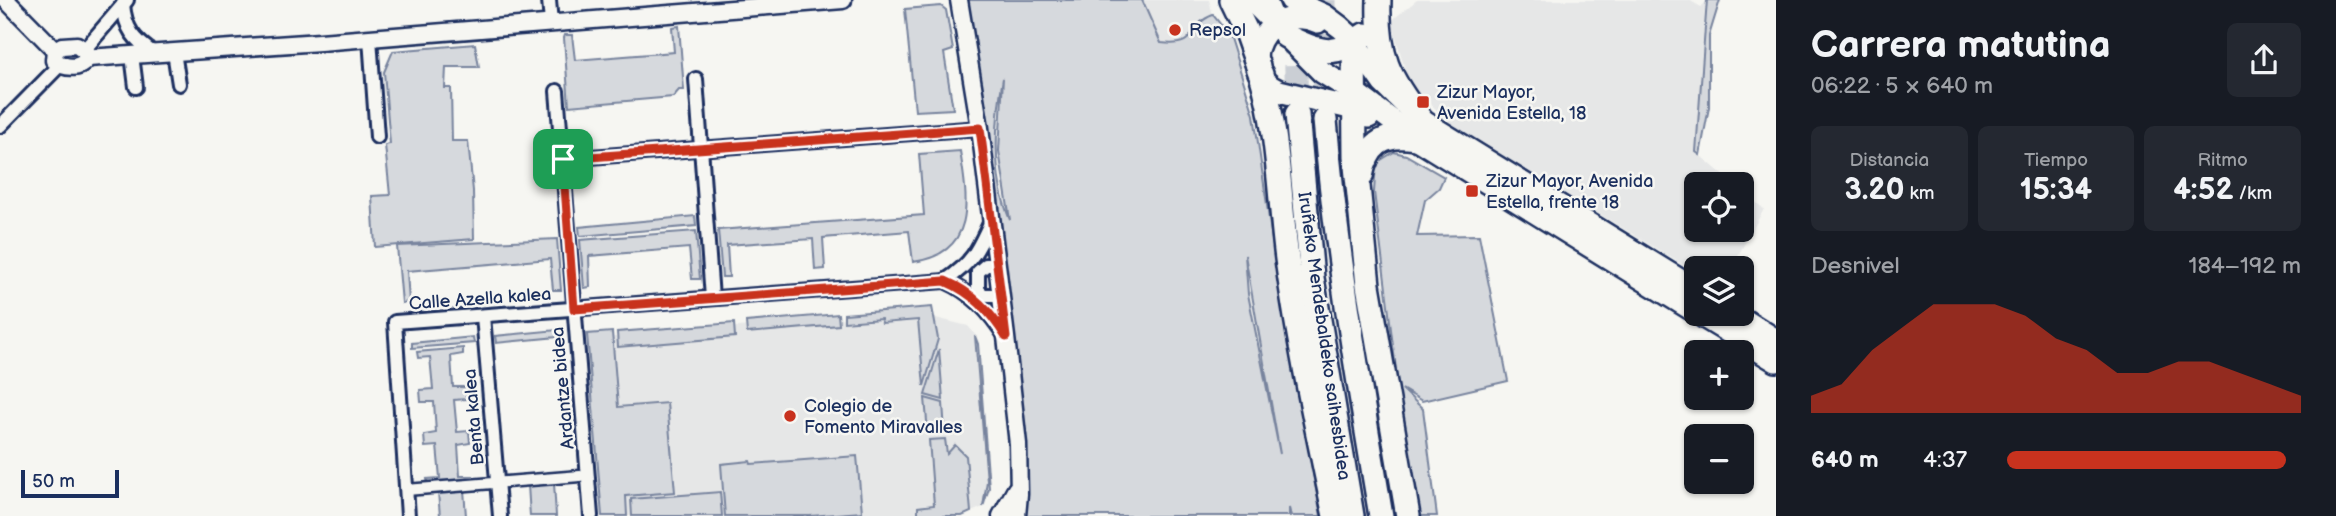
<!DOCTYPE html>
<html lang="es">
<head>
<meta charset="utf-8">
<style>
  body { margin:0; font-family:"Balsamiq Sans",sans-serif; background:#242831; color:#f1f3f6; height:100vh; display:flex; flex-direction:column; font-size:26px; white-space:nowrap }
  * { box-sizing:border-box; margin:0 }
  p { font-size:23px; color:#9ea1a6 }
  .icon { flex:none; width:38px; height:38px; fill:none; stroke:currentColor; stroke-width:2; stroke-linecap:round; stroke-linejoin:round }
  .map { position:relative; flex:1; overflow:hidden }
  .side { display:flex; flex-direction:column; background:#171b24; width:560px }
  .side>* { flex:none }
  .buttons { position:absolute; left:1684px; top:172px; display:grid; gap:14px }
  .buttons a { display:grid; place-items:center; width:70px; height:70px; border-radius:10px; background:#171b24; box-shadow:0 2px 5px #0004; font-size:35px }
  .scale { position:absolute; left:21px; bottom:18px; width:98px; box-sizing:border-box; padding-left:7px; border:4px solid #1b2f5e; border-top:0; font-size:19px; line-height:24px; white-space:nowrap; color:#1b2f5e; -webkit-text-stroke:5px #f6f6f2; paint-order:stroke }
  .pin { position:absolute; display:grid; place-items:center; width:60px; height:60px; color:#fff; margin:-30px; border-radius:14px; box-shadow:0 4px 10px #0006 }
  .round { display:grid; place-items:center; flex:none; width:74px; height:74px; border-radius:10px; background:#242831 }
  .head { display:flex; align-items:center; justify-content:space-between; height:119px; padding:0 35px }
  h1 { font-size:38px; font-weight:700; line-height:52px }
  .metrics { display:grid; grid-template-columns:repeat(3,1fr); gap:10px; height:119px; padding:7px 35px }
  .metrics div { display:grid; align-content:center; border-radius:10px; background:#242831; text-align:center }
  .metrics b { font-size:30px; font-weight:700 }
  .metrics small { font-size:19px; font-weight:400 }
  .metrics p { font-size:19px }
  .chart { height:196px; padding:14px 35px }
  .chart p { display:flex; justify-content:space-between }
  .chart svg { width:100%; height:126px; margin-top:7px; fill:#c8321e; opacity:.7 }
  ul { padding:0 35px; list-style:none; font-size:23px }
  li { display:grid; grid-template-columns:112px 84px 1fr; align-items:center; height:52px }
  li i { height:18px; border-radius:9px; background:#c8321e }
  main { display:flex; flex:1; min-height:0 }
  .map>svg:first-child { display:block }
  .built { fill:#e6e7e7 }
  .green { fill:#d6d9dd; stroke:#78849e; stroke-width:2; fill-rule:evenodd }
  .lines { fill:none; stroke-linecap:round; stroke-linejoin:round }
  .motorway-tunnel { stroke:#caced4; stroke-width:23; stroke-dasharray:23 11; stroke-linecap:butt }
  .pedestrian-casing { stroke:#1b2f5e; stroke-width:15 }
  .minor-casing { stroke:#1b2f5e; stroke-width:18 }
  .tertiary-casing { stroke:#1b2f5e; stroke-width:21 }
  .trunk-casing { stroke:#1b2f5e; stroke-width:26 }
  .motorway-casing { stroke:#1b2f5e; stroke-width:28 }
  .pedestrian { stroke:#f6f6f2; stroke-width:10 }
  .minor { stroke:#f6f6f2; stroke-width:12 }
  .tertiary { stroke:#f6f6f2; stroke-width:16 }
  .trunk { stroke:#f6f6f2; stroke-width:21 }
  .motorway { stroke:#f6f6f2; stroke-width:23 }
  .route-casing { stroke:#fff; stroke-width:14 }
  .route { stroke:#c8321e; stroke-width:9 }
  .poi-dot { fill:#c8321e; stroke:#f6f6f2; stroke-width:2.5 }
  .labels { text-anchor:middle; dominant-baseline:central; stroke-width:5; stroke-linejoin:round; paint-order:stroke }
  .poi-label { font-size:18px; fill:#1b2f5e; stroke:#f6f6f2; text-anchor:start }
  .street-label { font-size:18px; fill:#1b2f5e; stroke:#f6f6f2 }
</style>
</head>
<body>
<main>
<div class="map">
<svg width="1776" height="516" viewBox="0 0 1776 516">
  <rect width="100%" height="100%" fill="#f6f6f2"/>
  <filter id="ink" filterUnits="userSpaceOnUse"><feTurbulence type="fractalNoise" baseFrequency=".0143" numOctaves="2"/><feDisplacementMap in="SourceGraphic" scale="14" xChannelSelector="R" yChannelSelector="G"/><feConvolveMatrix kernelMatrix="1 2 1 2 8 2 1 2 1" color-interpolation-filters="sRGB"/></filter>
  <g filter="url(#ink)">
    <g class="built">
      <polygon points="1142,0 1209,0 1213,15 1201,20 1189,39 1178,45 1161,43"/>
      <polygon points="1417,0 1689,0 1701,7 1708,0 1696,152 1734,184 1696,184 1696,229 1741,229 1741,190 1764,209 1731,268 1696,268 1696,273 1449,122 1409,83 1391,21"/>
      <polygon points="933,311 936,318 968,326 974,333 978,344 989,488 983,507 962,516 604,516 590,339"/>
    </g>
    <g class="green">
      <path d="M965 0H1142L1161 43C1201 48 1184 26 1213 15L1229 35 1254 115 1281 302 1321 516H1291L1289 508V516H1024L1004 252 985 121ZM1003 78 999 151 1010 220C992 178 995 122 1003 78ZM1245 255 1280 454 1248 294Z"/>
      <polygon points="1707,0 1720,0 1709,36 1709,107 1700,155 1696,152"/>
      <polygon points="941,6 946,10 953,50 944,53 953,109 915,111 905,9"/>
      <polygon points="679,26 684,90 679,90 673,97 569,106 564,38 565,35 572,35 575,60 674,52 672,27"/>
      <polygon points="475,44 479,67 446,67 445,88 451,88 452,141 468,141 473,191 474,239 375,247 372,196 390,195 385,145 390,144 384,72 393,51"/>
      <path d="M960 151C968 200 977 253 913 262L909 231 823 238 825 269 815 270 813 239 727 245 729 277H722L718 230 924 215 919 154Z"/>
      <polygon points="1394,152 1406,155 1444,177 1439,188 1425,200 1417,236 1479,235 1508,381 1422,401 1402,389 1423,409 1437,516 1418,516 1398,386 1374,192 1376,163"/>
      <polygon points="695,216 696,226 580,236 579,227"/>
      <polygon points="696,231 700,279 692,279 689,248 589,256 590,287 584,288 580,240"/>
      <polygon points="557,239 561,290 553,290 550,259 407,271 409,302 402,303 397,246"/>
      <polygon points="932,307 938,339 924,386 918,320 882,323 881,319 844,322 844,314"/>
      <polygon points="838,314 839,325 747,333 746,322"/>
      <polygon points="734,323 735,337 618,347 617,332"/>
      <polygon points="557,330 557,337 496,343 495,336"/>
      <polygon points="612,332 618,407 667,403 675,492 626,496 627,516 602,516 587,334"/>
      <polygon points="975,336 978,344 989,488 983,507 987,481"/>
      <polygon points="473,337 474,343 412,348 412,343"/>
      <polygon points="463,348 463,354 451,356 453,387 466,387 466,399 454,400 457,432 469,431 470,443 458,445 460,476 473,476 473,482 428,485 427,479 440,478 437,446 425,447 424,435 436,433 434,402 421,402 420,390 433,389 430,357 418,358 417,352"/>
      <polygon points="939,349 943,400 925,395"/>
      <polygon points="925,398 943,403 945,432 928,433"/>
      <polygon points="945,439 947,454 955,445 966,456 971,512 962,516 918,516 918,507 934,505 929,440"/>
      <polygon points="857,456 862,512 810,516 725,516 721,464 750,461 751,464"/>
      <polygon points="554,483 556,516 530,516 528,485"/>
      <polygon points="464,490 466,516 440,516 438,492"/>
      <polygon points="720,492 722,516 632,516 631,499"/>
    </g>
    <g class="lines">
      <g class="motorway-tunnel">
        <polyline points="1324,0 1325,120"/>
        <polyline points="1295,31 1297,114"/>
      </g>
      <g class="pedestrian-casing">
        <polyline id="pedestrian" points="406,490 580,476"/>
      </g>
      <g class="minor-casing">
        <g id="minor">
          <polyline points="549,0 551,23"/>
          <path d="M123 4C125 29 134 40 155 54"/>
          <polyline points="370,38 377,137"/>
          <polyline points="85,49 127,0"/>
          <polyline points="174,52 179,84"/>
          <polyline points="132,55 136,87"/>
          <polyline points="696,79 712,298"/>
          <polyline points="557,91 591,516"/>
          <polyline points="0,126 60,65"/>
          <polyline points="563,159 980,128"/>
          <polyline points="996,265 986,265 978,272 978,290 984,295 1000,295"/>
          <path d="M945 281C972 263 978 250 991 221"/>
          <polyline points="483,316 500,516"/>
          <path d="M408 516 395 322 945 281C972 293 989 311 1005 336"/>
        </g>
      </g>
      <g class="tertiary-casing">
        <g id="tertiary">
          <polyline points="6,0 55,50"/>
          <polyline points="959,0 980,128 1006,337 1018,444 1019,494 1017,516"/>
          <path d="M77 45 88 54C85 71 65 69 54 60L55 50 62 46Z"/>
          <polyline points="88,58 320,42 843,0"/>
          <polyline points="1001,516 1016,489"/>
        </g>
      </g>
      <g class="trunk-casing">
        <g id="trunk">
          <polyline points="1251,0 1322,72 1354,92 1415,138 1696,312"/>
          <polyline points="1291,0 1324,15 1340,27 1349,35 1383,83 1421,120 1696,290"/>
          <path d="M1318 22C1265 0 1231 70 1279 91L1354 109 1369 117"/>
          <polyline points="1697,313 1776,361"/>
          <polyline points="1733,313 1776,340"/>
        </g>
      </g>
      <g class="motorway-casing">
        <g id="motorway">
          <polyline points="1231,0 1245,29 1258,66"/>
          <polyline points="1264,0 1274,24"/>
          <path d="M1379 0C1377 56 1388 77 1421 120"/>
          <path d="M1286 36C1315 51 1336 60 1364 35"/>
          <polyline points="1354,43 1355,156 1368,285 1408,516"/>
          <path d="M1261 74C1279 133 1279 197 1287 259 1299 345 1317 430 1335 516"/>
          <polyline points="1297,114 1312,278 1352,516"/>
          <path d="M1325 120C1336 253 1359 384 1381 516"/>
          <path d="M1361 176C1367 146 1382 132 1415 138"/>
        </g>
      </g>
      <use href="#pedestrian" class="pedestrian"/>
      <use href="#minor" class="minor"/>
      <use href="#tertiary" class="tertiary"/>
      <use href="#trunk" class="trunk"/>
      <use href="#motorway" class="motorway"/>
    </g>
  </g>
  <g class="lines" filter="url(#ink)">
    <g class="route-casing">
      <path id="route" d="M980 128 1006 337C990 311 973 293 945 281L574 309 563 159Z"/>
    </g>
    <use href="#route" class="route"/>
  </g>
  <g class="poi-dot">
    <circle cx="1175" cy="30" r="7"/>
    <rect x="1416" y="95" width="14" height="14" rx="3.5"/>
    <rect x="1465" y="184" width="14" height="14" rx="3.5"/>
    <circle cx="790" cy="416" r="7"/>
  </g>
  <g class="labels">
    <g class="poi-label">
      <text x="1189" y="30">Repsol</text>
      <text x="1437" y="92">Zizur Mayor,<tspan x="1437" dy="21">Avenida Estella, 18</tspan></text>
      <text x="1486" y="181">Zizur Mayor, Avenida<tspan x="1486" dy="21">Estella, frente 18</tspan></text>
      <text x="804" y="406">Colegio de<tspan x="804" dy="21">Fomento Miravalles</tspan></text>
    </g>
    <g class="street-label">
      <text transform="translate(480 299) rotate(-4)">Calle Azella kalea</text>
      <text transform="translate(1324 336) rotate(82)">Iruñeko Mendebaldeko saihesbidea</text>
      <text transform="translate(563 388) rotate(-95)">Ardantze bidea</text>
      <text transform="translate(474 417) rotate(-95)">Benta kalea</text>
    </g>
  </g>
</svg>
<div class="buttons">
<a><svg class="icon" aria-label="locate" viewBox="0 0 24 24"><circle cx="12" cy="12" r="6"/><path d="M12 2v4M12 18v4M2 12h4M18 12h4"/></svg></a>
<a><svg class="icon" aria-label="layers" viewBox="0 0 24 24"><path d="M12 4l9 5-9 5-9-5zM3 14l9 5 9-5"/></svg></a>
<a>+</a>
<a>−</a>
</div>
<div class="scale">50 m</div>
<div class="pin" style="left:563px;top:159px;background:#1e9e55"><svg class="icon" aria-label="arrive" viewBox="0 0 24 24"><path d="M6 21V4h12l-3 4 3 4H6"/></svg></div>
</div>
<section class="side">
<div class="head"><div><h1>Carrera matutina</h1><p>06:22 · 5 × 640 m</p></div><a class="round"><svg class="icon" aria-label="share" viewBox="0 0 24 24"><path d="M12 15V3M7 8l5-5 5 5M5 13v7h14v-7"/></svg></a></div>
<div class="metrics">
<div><p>Distancia</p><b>3.20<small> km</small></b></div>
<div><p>Tiempo</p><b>15:34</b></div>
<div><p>Ritmo</p><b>4:52<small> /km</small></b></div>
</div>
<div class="chart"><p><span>Desnivel</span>184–192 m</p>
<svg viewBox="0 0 160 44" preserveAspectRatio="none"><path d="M0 44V38L10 34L20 22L30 14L40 6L50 6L60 6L70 10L80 18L90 22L100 30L110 30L120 26L130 26L140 30L150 34L160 38V44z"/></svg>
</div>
<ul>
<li><b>640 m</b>4:37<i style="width:95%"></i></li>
</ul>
</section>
</main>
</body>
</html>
